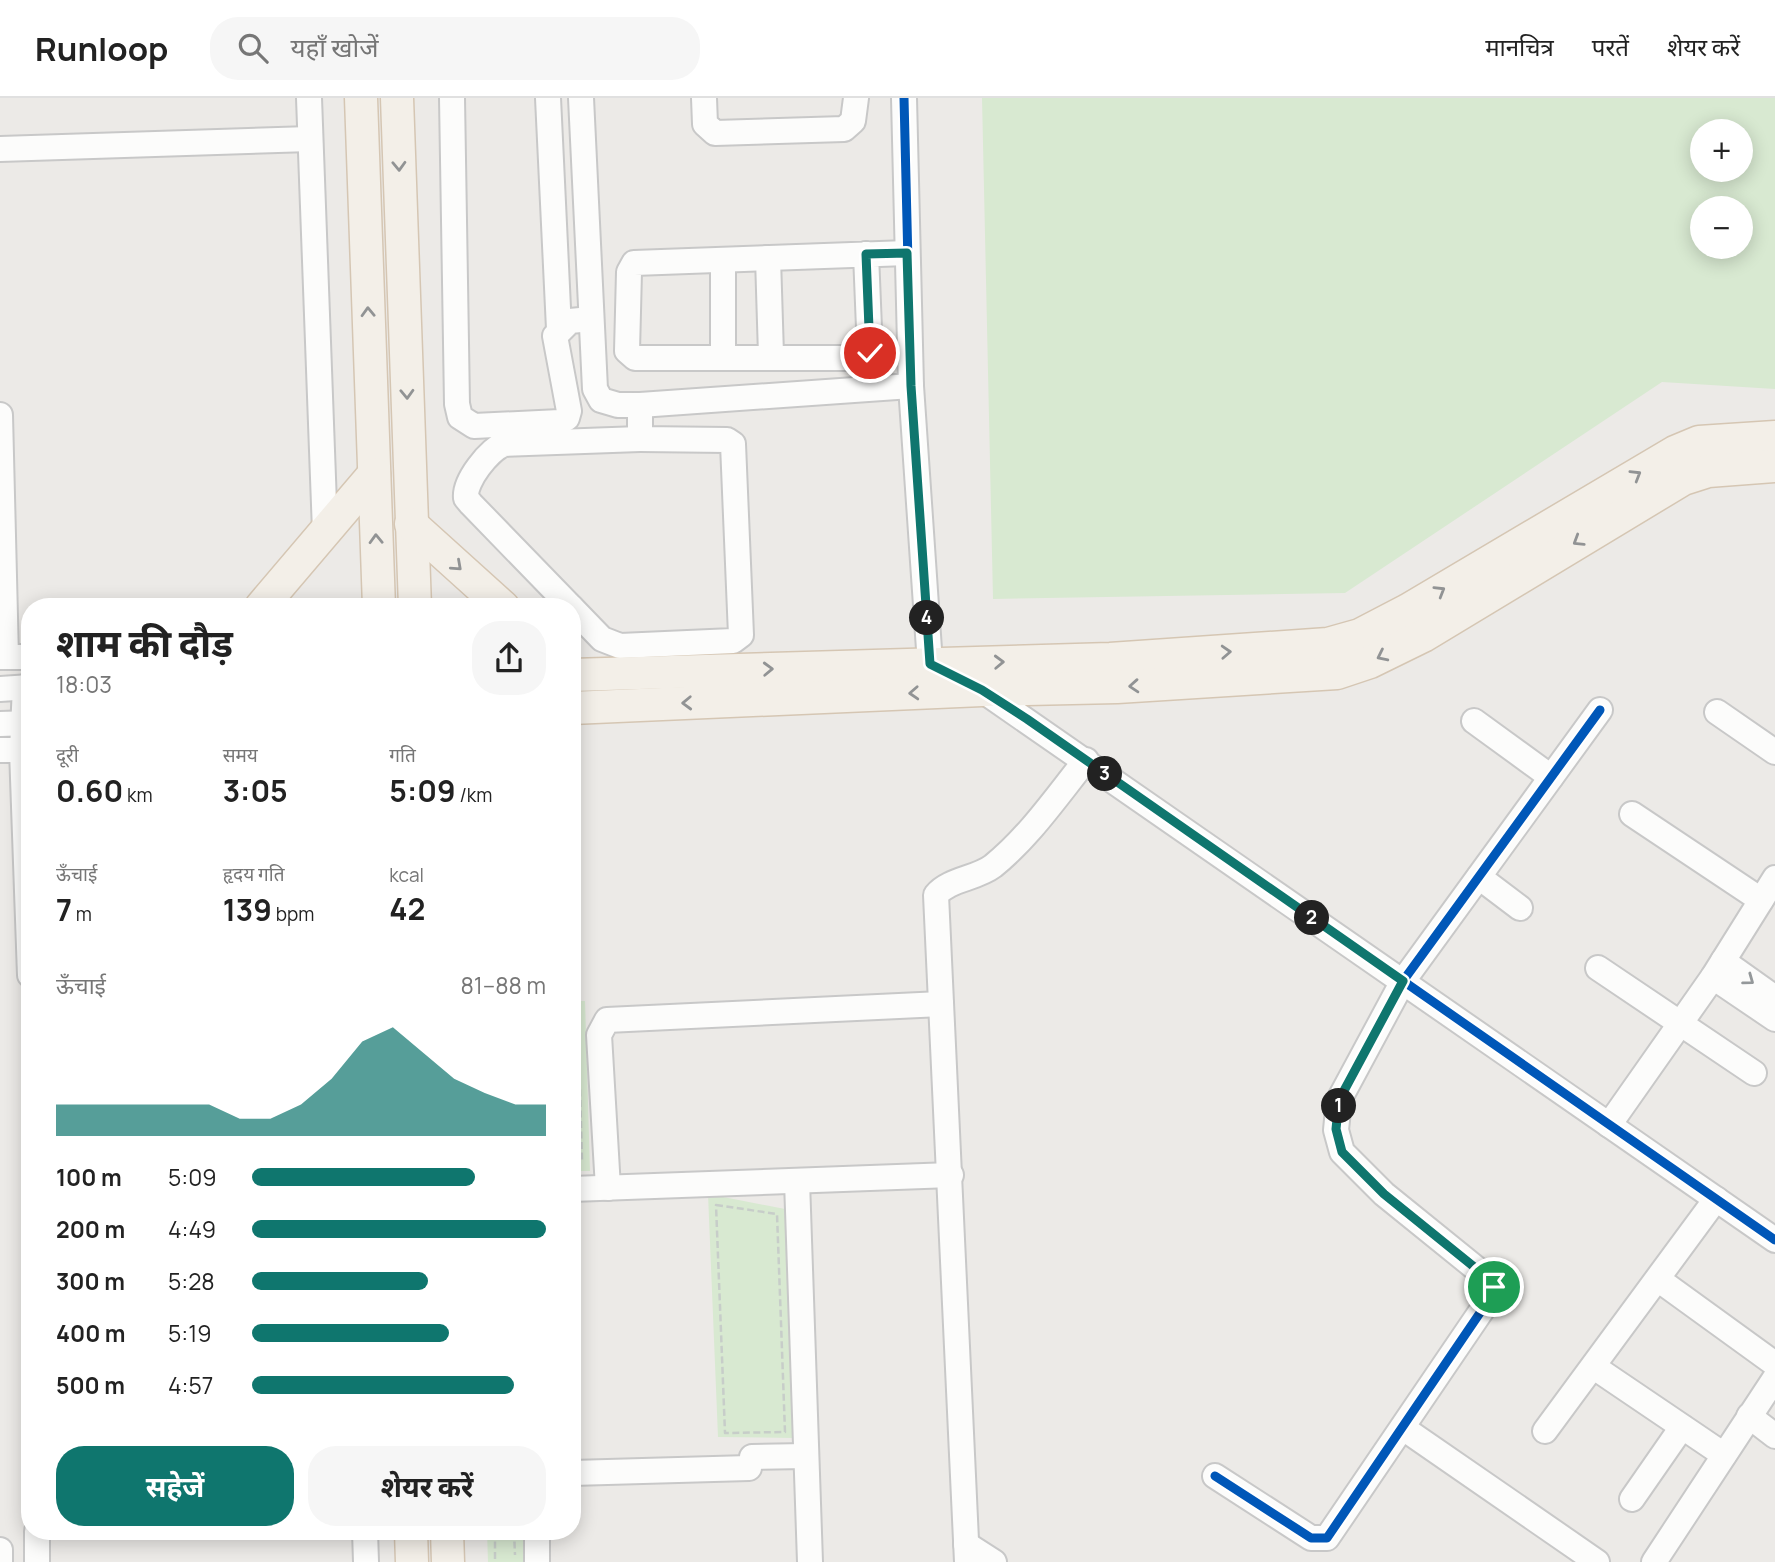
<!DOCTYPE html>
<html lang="hi">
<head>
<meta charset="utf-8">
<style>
  body { margin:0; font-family:Manrope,"Noto Sans Devanagari",sans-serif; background:#f6f6f6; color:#222; height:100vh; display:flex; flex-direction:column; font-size:26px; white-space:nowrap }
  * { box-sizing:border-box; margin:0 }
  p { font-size:23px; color:#767676 }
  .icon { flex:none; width:38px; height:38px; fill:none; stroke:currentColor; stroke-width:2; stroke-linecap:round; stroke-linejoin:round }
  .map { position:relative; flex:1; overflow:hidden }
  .side { position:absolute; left:21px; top:500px; width:560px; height:942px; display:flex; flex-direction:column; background:#fff; border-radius:28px; box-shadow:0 4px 18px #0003 }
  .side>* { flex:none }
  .fabs { position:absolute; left:1690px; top:21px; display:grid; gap:14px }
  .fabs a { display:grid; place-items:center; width:63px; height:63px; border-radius:50%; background:#fff; box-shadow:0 4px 18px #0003; font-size:35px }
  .pin { position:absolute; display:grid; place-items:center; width:60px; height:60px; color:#fff; margin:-30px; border:4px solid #fff; border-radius:50%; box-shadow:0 2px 7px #0007 }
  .km { position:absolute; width:35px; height:35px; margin:-18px; border-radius:50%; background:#222; color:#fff; font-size:19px; line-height:35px; text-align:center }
  .round { display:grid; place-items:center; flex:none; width:74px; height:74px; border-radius:28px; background:#f6f6f6 }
  .overview { display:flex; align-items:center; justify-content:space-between; height:119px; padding:0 35px }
  h1 { font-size:38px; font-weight:700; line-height:52px }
  .stats { display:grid; grid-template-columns:repeat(3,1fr); gap:10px; height:119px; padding:7px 35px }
  .stats div { display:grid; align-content:center }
  .stats b { font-size:30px; font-weight:700 }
  .stats small { font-size:19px; font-weight:400 }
  .stats p { font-size:19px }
  .chart { height:196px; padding:14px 35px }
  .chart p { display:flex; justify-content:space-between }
  .chart svg { width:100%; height:126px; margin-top:7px; fill:#0f766e; opacity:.7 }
  .action { display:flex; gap:14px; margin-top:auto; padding:14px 35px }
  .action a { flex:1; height:80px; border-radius:28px; background:#0f766e; color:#fff; font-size:28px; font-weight:700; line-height:80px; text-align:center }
  .action a+a { background:#f6f6f6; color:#222 }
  ul { padding:0 35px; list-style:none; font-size:23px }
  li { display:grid; grid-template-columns:112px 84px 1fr; align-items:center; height:52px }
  li i { height:18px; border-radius:9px; background:#0f766e }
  header { display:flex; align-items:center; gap:42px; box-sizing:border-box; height:98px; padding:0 35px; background:#fff; border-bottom:2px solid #e0e0e0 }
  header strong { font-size:33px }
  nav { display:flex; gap:38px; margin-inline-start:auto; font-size:24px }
  .search { width:490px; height:63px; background:#f6f6f6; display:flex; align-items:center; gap:18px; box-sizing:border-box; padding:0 24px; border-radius:28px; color:#767676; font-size:26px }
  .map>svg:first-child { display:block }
  .green { fill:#d8e9d1; fill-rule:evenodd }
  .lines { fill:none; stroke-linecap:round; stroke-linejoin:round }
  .minor-casing { stroke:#c8c8c8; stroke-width:28 }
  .major-casing { stroke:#d5c6b3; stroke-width:35 }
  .path { stroke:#c7cdc9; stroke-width:2.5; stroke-dasharray:7 3.5; stroke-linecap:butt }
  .minor { stroke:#fcfcfb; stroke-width:24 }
  .major { stroke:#f3efe8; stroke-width:32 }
  .cycleway-casing { stroke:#fff; stroke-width:13 }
  .cycleway { stroke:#0057b8; stroke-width:9 }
  .oneway { stroke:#919394 }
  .oneway2 { stroke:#94989a }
  .route-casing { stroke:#fff; stroke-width:14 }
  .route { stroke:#0f766e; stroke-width:9 }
</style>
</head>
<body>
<header>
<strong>Runloop</strong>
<div class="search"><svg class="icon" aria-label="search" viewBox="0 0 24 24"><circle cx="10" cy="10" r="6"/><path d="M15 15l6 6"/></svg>यहाँ खोजें</div>
<nav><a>मानचित्र</a><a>परतें</a><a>शेयर करें</a></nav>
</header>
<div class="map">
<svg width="1775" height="1464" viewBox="0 0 1775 1464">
  <rect width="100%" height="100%" fill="#eceae7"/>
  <g class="green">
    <path d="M982 0H1775V291L1662 284 1345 495 993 501ZM1741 33V72H1703V33ZM1741 110V149H1703V110Z"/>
    <polygon points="572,903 585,903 590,1073 572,1073"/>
    <polygon points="708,1096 785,1111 793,1340 718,1339"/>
    <polygon points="487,1433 524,1433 525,1464 488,1464"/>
  </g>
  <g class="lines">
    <g class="minor-casing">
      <g id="minor">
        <polyline points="309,0 325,434"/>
        <polyline points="452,0 457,306 460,319 474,328 560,324 567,320 569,313 555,238 570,223 591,221"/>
        <polyline points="548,0 559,231"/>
        <polyline points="581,0 595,291 601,302 618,307 640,307 911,288"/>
        <polyline points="704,0 705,26 715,35 844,31 853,23 856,0"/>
        <polyline points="904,0 911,288 930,566 946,574"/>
        <polyline points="0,51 310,41"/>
        <polyline points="866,156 870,255 863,260 635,260 627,253 629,174 634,165 907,155"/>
        <polyline points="768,160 771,257"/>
        <polyline points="723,162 723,258"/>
        <polyline points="0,317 6,559"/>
        <path d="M571 509 471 406 466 400C464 383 489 352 504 346L640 341"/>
        <polyline points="572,510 602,541 620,548 733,543 741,537 733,346 727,342 640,341 640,307"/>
        <polyline points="0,559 30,559"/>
        <polyline points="25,589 22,652 30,877"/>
        <polyline points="979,590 1775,1142"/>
        <polyline points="0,591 30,589"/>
        <polyline points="1717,614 1775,654"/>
        <polyline points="1474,623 1551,679"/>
        <polyline points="0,626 30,625"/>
        <polyline points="0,652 22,652"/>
        <polyline points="1632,716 1761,802"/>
        <polyline points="1479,779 1520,810"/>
        <polyline points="1723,863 1775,900"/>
        <polyline points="1598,870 1754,975"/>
        <polyline points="1713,879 1775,921"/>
        <polyline points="1609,1027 1713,879 1775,780"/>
        <polyline points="797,1083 810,1464"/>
        <polyline points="608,1090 599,937 607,922 941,906"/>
        <polyline points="572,1091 951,1077"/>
        <polyline points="1659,1182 1775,1266"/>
        <polyline points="1594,1269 1724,1357"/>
        <polyline points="1749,1318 1775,1338"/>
        <polyline points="1403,1330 1597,1464"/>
        <polyline points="1545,1333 1716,1101"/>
        <polyline points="752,1359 806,1358"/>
        <polyline points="572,1375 749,1370"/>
        <polyline points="1215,1378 1311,1440 1327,1440 1486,1206 1494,1185 1384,1096 1342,1054 1336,1032 1339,1002 1403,883 1600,612"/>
        <polyline points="1632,1401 1682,1329"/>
        <polyline points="365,1433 366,1464"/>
        <polyline points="537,1433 537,1464"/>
        <polyline points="966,1446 994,1464"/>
        <polyline points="0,1452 0,1464"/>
        <polyline points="37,1464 37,1433"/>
        <path d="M967 1464 936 797C949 781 976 781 993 768 1029 739 1057 698 1086 662"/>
        <polyline points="1654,1464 1775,1280"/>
      </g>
    </g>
    <g class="major-casing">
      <g id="major">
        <polyline points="361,0 379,509"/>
        <polyline points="397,0 415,509"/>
        <polyline points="411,426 503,509"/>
        <polyline points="261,509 374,376"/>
        <polyline points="572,577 1110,561 1328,546 1360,537 1408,512 1675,354 1699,344 1775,339"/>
        <polyline points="572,610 982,592 1117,589 1337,575 1370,564 1423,538 1683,381 1708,373 1775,368"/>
        <polyline points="411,1433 412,1464"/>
        <polyline points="447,1433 448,1464"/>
      </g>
    </g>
    <g class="path">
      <polyline points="572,914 578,913 578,931"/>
      <polyline points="572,1062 582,1062 580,990"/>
      <polygon points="716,1107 777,1116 785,1334 725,1335"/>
      <polyline points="495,1433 495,1464"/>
      <polyline points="514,1433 515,1457"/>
    </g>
    <use href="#minor" class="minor"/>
    <use href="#major" class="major"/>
    <g class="cycleway-casing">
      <g id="cycleway">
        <polyline points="904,0 911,288 930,566 982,592 1027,621 1775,1142"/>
        <polyline points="1215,1378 1311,1440 1327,1440 1486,1206 1494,1185 1384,1096 1342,1054 1336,1032 1339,1002 1403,883 1600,612"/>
      </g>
    </g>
    <use href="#cycleway" class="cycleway"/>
  </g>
  <defs><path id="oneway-chevron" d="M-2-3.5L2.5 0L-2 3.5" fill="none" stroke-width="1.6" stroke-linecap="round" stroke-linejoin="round" transform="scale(1.75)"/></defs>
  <g class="oneway">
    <use href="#oneway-chevron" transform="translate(399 68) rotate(88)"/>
    <use href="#oneway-chevron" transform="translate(368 214) rotate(-92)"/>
    <use href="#oneway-chevron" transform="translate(407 296) rotate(88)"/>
    <use href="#oneway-chevron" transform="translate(1636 377) rotate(-31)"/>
    <use href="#oneway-chevron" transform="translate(376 441) rotate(-92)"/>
    <use href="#oneway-chevron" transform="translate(1578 443) rotate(148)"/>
    <use href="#oneway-chevron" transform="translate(457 468) rotate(42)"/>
    <use href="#oneway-chevron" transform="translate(1440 493) rotate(-31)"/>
    <use href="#oneway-chevron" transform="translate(1226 554) rotate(-3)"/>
    <use href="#oneway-chevron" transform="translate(1382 558) rotate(154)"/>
    <use href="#oneway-chevron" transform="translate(999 564) rotate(-2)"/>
    <use href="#oneway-chevron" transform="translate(768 571) rotate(-2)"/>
    <use href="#oneway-chevron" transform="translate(1134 588) rotate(176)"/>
    <use href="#oneway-chevron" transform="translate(914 595) rotate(177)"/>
    <use href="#oneway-chevron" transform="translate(687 605) rotate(178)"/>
  </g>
  <use class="oneway2" href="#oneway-chevron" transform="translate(1749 882) rotate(36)"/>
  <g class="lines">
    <g class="route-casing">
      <polyline id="route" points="870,255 866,156 907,155 911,288 930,566 982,592 1027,621 1403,883 1339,1002 1336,1031 1342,1054 1384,1096 1494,1185 1494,1189"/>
    </g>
    <use href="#route" class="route"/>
  </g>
</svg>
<div class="fabs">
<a>+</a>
<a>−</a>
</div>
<div class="pin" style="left:1494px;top:1189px;background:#1e9e55"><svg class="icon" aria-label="arrive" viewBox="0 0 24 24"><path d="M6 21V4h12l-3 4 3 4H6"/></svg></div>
<div class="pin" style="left:870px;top:255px;background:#d93025"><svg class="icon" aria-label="check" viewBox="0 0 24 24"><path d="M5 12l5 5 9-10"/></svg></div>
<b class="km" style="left:1339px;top:1008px">1</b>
<b class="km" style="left:1312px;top:820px">2</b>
<b class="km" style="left:1105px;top:676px">3</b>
<b class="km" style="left:927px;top:520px">4</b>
<section class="side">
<div class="overview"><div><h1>शाम की दौड़</h1><p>18:03</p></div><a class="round"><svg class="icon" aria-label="share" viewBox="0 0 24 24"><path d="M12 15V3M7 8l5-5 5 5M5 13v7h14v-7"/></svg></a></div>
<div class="stats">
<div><p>दूरी</p><b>0.60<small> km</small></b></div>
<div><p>समय</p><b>3:05</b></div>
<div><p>गति</p><b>5:09<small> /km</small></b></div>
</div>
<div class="stats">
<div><p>ऊँचाई</p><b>7<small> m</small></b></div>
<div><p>हृदय गति</p><b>139<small> bpm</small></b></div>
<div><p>kcal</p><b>42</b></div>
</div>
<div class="chart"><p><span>ऊँचाई</span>81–88 m</p>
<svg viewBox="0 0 160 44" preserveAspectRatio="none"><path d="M0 44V33L10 33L20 33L30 33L40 33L50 33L60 38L70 38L80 33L90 24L100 11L110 6L120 15L130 24L140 29L150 33L160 33V44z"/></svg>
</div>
<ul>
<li><b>100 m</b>5:09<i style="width:76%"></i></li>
<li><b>200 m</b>4:49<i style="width:100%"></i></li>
<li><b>300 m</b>5:28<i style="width:60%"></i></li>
<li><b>400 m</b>5:19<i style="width:67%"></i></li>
<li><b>500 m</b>4:57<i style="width:89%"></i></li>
</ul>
<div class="action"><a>सहेजें</a><a>शेयर करें</a></div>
</section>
</div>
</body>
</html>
